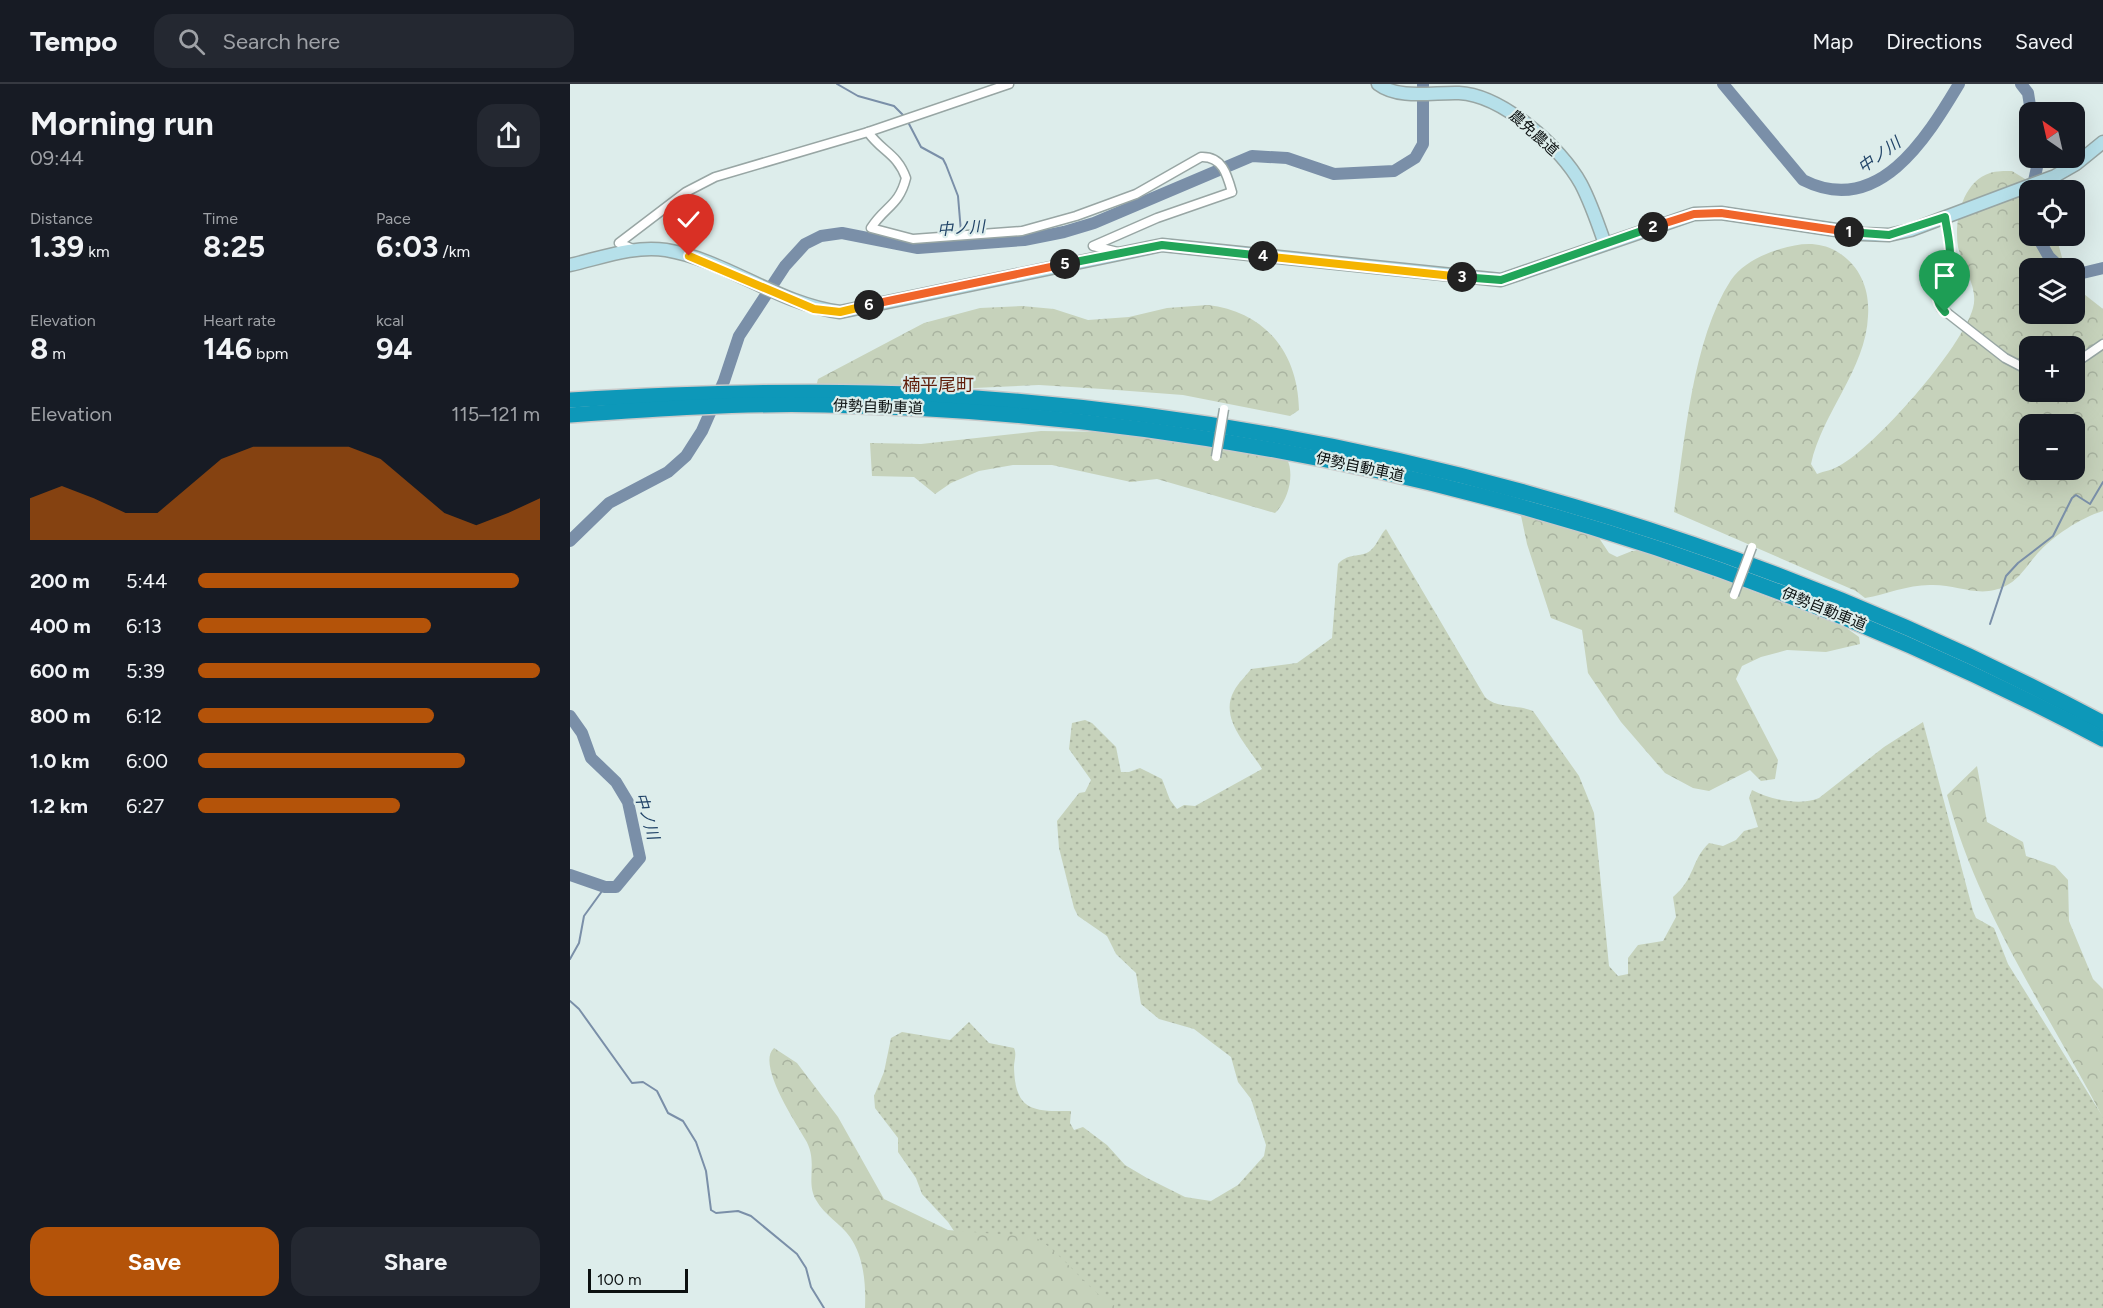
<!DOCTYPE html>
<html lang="en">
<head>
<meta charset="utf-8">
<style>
  body { margin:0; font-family:Figtree,"Noto Sans JP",sans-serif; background:#242831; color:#f1f3f6; height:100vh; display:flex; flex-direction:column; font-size:22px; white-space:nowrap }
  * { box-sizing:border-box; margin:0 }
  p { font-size:20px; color:#9ea1a6 }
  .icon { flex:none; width:33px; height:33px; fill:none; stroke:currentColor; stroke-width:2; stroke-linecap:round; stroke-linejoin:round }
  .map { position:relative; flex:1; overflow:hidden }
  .details { display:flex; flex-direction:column; background:#171b24; width:570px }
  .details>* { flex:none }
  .needle { width:39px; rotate:326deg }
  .tools { position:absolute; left:1449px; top:18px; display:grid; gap:12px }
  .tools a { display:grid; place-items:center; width:66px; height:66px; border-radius:12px; background:#171b24; box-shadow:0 6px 24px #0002; font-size:30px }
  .scale { position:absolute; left:18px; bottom:15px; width:100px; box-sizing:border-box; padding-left:6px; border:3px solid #0b1010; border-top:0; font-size:16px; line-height:21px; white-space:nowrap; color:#0b1010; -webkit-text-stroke:4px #ddedeb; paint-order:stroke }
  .pin { position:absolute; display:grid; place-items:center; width:51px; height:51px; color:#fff; margin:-62px -26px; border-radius:50% 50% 50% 0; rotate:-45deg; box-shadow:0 0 6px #0007 }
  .pin .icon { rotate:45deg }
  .km { position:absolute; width:30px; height:30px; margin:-15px; border-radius:50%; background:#222; color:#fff; font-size:16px; line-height:30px; text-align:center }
  .round { display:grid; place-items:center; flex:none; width:63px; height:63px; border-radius:18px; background:#242831 }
  .head { display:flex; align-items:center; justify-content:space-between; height:102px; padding:0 30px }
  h1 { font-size:33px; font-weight:700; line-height:45px }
  .metrics { display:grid; grid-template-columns:repeat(3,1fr); gap:9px; height:102px; padding:6px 30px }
  .metrics div { display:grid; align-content:center }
  .metrics b { font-size:30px; font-weight:700 }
  .metrics small { font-size:16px; font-weight:400 }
  .metrics p { font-size:16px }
  .chart { height:168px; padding:12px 30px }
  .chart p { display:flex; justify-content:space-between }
  .chart svg { width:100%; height:108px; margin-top:6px; fill:#b45309; opacity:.7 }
  .cta { display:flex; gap:12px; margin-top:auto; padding:12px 30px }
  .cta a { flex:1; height:69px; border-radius:18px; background:#b45309; color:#fff; font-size:24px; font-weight:700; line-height:69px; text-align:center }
  .cta a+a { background:#242831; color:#f1f3f6 }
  ul { padding:0 30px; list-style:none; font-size:20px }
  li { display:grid; grid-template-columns:96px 72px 1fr; align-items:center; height:45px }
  li i { height:15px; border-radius:8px; background:#b45309 }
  header { display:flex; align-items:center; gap:36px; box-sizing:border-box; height:84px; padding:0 30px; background:#171b24; border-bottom:2px solid #363941 }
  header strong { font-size:28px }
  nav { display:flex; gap:33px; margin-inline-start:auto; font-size:21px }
  .search { width:420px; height:54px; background:#242831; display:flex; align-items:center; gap:15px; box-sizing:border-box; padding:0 21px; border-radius:18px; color:#9ea1a6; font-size:22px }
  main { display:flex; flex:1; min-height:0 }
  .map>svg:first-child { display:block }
  .grass { fill:url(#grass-dots) }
  .forest { fill:url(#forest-crowns); fill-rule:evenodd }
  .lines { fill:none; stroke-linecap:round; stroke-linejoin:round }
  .stream { stroke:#7a8fa8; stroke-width:2 }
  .river { stroke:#7a8fa8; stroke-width:12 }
  .street-casing { stroke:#98a6a4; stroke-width:11 }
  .secondary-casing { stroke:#98a6a4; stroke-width:15 }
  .highway-casing { stroke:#c9caca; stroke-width:18 }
  .street { stroke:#fff; stroke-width:8 }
  .secondary { stroke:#b6e0ea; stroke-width:12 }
  .highway { stroke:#0d98b9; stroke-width:15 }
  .street-bridge-casing { stroke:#98a6a4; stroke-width:11; stroke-linecap:butt }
  .street-bridge { stroke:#fff; stroke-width:8 }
  .split-1-casing { stroke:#fff; stroke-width:12 }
  .split-2-casing { stroke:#fff; stroke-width:12 }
  .split-3-casing { stroke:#fff; stroke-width:12 }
  .split-4-casing { stroke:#fff; stroke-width:12 }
  .split-5-casing { stroke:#fff; stroke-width:12 }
  .split-6-casing { stroke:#fff; stroke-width:12 }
  .split-7-casing { stroke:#fff; stroke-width:12 }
  .split-1 { stroke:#22a559; stroke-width:8 }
  .split-2 { stroke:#f0652b; stroke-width:8 }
  .split-3 { stroke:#22a559; stroke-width:8 }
  .split-4 { stroke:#f5b400; stroke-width:8 }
  .split-5 { stroke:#22a559; stroke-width:8 }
  .split-6 { stroke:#f0652b; stroke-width:8 }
  .split-7 { stroke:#f5b400; stroke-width:8 }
  .labels { text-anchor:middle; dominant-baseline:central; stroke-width:4.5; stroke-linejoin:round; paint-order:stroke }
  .street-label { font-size:15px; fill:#0b1010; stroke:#ddedeb }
  .water-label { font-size:16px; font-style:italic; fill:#204367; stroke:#ddedeb }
  .quarter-label { font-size:18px; fill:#5f1d0a; stroke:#ddedeb }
</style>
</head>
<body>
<header>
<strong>Tempo</strong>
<div class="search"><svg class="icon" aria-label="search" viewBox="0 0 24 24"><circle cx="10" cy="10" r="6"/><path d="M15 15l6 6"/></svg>Search here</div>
<nav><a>Map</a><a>Directions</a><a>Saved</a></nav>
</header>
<main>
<section class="details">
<div class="head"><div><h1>Morning run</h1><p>09:44</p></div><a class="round"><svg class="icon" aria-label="share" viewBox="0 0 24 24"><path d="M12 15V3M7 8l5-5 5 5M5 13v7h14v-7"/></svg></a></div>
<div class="metrics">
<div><p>Distance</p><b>1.39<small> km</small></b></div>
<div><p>Time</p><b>8:25</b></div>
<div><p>Pace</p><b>6:03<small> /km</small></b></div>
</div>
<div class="metrics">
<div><p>Elevation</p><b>8<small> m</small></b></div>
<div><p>Heart rate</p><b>146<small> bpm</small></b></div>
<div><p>kcal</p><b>94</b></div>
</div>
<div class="chart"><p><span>Elevation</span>115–121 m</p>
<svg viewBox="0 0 160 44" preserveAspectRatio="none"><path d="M0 44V27L10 22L20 27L30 33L40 33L50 22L60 11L70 6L80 6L90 6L100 6L110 11L120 22L130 33L140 38L150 33L160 27V44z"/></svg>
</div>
<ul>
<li><b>200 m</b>5:44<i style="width:94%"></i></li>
<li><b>400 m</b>6:13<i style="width:68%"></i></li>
<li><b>600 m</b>5:39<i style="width:100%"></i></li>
<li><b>800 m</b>6:12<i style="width:69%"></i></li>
<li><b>1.0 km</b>6:00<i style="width:78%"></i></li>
<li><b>1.2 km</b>6:27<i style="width:59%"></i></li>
</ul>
<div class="cta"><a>Save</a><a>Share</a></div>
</section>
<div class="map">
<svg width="1533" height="1224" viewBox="0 0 1533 1224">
  <defs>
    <pattern id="grass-dots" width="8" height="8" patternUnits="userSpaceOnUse" patternTransform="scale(1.5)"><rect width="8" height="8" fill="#c6d2bb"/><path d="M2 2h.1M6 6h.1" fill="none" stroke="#a9b3a0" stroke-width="1.8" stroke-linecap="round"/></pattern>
    <pattern id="forest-crowns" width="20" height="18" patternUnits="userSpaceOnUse" patternTransform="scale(1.5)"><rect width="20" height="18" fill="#c6d2bb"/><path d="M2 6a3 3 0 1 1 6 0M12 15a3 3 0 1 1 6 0" fill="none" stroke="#a9b3a0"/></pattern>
  </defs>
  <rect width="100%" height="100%" fill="#ddedeb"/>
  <path class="grass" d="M816 445 915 613C927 625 947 620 963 627L1009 692 1024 729 1039 882 1048 892 1058 890V874L1068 861 1093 857 1106 833 1103 813C1125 795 1121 776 1139 759L1153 762 1166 756 1174 747 1188 743 1179 714 1182 706C1201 716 1230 722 1249 714L1314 663 1353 638 1403 827 1406 834 1424 844 1438 880 1533 1033V1224H435L378 1138 352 1110 346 1094 328 1068V1054L305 1024 304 1012 314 988 321 954 332 948 380 956 399 938 419 959 444 964C447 971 444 976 444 983 445 1028 464 1027 501 1027L500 1039 504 1046 513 1043 537 1061 555 1081 577 1094 615 1113 641 1117 668 1101 694 1072 696 1061 681 1015 668 998 661 973 624 945 589 935 571 920 566 889 546 870 537 852 508 832 504 824 489 764 487 737 509 709 515 708 521 696 499 665 502 639 515 636 522 639 546 663 551 688H559L570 684 592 695 600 716 607 725 614 721 625 722 692 685C680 664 648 635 664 607 668 599 676 592 681 585L727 579 762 554 768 480C780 467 793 475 802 465 808 459 810 451 816 445Z"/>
  <g class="forest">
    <path d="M1442 87 1465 101 1468 106H1460V152H1486L1495 184H1460V230H1504L1505 203 1533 225V427C1510 434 1483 452 1467 470 1459 479 1450 494 1439 500 1412 516 1391 501 1363 501 1339 500 1318 510 1295 514L1286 507 1104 428C1115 357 1122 256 1161 196 1172 180 1193 170 1210 165 1230 159 1248 157 1266 167 1290 181 1300 205 1298 232 1296 285 1252 329 1241 380L1247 390C1254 387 1263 386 1269 382 1305 363 1392 264 1403 224 1409 204 1392 182 1388 163 1384 137 1392 98 1420 89 1426 87 1435 87 1442 87ZM1460 262H1504V308H1460ZM1460 340H1504V386H1460Z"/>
    <path d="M638 221C695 228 728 268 729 326L720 332 613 311 533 305 469 301 360 306 246 303 248 295 354 239 410 224 452 222 484 225 518 236 559 233 597 224Z"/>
    <path d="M471 347 539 348 701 370 717 375C725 391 718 417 705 429L587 395 561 398 482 381H443L409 387 381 399 365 410 344 393 302 392 300 359 351 360Z"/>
    <polygon points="950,427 1029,454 1039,469 1047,473 1062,467 1076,466 1275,543 1289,553 1290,560 1256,568 1217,566 1191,573 1172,582 1166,595 1208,676 1205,695 1191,697 1180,686 1139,707 1123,704 1095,689 1051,638 1018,589 1012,546 981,534 957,460"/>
    <path d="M1407 682 1417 738 1453 758 1456 772 1485 782 1498 796 1499 837 1523 895 1533 905V1034C1478 928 1407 827 1377 711Z"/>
    <path d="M204 964 227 979 268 1033 314 1115 378 1146 465 1153C497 1173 515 1205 548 1224H295C296 1201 294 1173 280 1153 271 1140 254 1131 246 1116 235 1097 249 1077 235 1055 226 1039 186 980 204 964Z"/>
  </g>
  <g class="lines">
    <g class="stream">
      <polyline points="267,0 288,12 324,22 335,33"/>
      <polyline points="338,38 351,63 373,75 376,81 388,112 391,148"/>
      <polyline points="392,154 393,161"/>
      <polyline points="1420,540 1436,492 1448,479 1483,452 1502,414 1506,411 1520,420 1533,398"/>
      <polyline points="0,875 9,859 14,832 35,803"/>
      <polyline points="0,917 9,925 62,999 73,998 87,1007 98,1029 113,1037 126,1058 136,1087 141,1126 146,1129 168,1127 181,1132 227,1170 236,1184 241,1203 254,1224"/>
    </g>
    <g class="river">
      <path d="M1153 0 1233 96C1308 134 1356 55 1389 0"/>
      <polyline points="1451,0 1458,9 1461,28"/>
      <polyline points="1462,106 1469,74"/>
      <polyline points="1467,152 1479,173 1491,184"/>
      <polyline points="1504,191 1533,184"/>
      <polyline points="0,457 39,419 98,388 116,372 132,347 154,297 169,252 215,182 235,160 251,152 272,149 348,164 454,156 494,148 524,139 682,72 717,74 764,90 824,87 845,74 853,60 853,0"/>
      <polyline points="0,632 12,649 21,674 46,698 58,718 70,774 46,803 35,803 0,791"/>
    </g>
    <g class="street-casing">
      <g id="street">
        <path d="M298 48C312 68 327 69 336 94 329 122 315 122 301 144L343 155 452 147 506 132 566 110 631 73C652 72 657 90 662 108L587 134 523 162 548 168"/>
        <path d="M1375 133C1377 147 1381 162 1380 176 1378 195 1361 204 1371 224L1435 274 1460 287"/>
        <polyline points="63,165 49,159 116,108 145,93 298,48 439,0"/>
        <polyline points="1504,280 1533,260"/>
      </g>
    </g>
    <g class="secondary-casing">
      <g id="secondary">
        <path d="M808 0C829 16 864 8 889 9 932 11 991 63 1011 100 1021 119 1028 140 1035 160"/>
        <path d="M0 181C31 174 64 161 96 166 156 176 208 220 270 228L592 161 931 196 1124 130 1151 129 1293 150 1319 151 1341 146 1485 92 1506 80 1533 58"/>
      </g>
    </g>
    <g class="highway-casing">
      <g id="highway">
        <path d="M0 316C120 309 239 305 359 311 768 333 1172 446 1533 639"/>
        <path d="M0 331C85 325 170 319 255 321 706 330 1135 445 1533 655"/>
      </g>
    </g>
    <use href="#street" class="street"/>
    <use href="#secondary" class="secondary"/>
    <use href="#highway" class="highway"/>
    <g class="street-bridge-casing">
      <g id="street-bridge">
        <polyline points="646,373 654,325"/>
        <polyline points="1164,511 1182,463"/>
      </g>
    </g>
    <use href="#street-bridge" class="street-bridge"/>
  </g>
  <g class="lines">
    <g class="split-1-casing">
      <path id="split-1" d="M1279 148 1319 151 1375 133C1377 147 1381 162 1380 176 1378 195 1356 209 1375 228"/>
    </g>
    <g class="split-2-casing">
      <polyline id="split-2" points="1083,143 1124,130 1151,129 1279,148"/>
    </g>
    <g class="split-3-casing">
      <polyline id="split-3" points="892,193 931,196 1083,143"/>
    </g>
    <g class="split-4-casing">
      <polyline id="split-4" points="693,172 892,193"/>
    </g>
    <g class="split-5-casing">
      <polyline id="split-5" points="495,180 592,161 693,172"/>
    </g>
    <g class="split-6-casing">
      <polyline id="split-6" points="299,221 495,180"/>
    </g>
    <g class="split-7-casing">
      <polyline id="split-7" points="119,172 244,225 270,228 299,221"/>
    </g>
    <use href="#split-1" class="split-1"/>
    <use href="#split-2" class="split-2"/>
    <use href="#split-3" class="split-3"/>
    <use href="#split-4" class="split-4"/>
    <use href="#split-5" class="split-5"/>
    <use href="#split-6" class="split-6"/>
    <use href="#split-7" class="split-7"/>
  </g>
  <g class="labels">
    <g class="street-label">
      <text transform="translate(964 49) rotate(42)">農免農道</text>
      <text transform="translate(308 323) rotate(2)">伊勢自動車道</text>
      <text transform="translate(790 383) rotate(12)">伊勢自動車道</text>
      <text transform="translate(1254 525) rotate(22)">伊勢自動車道</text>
    </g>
    <g class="water-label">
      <text transform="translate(1309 71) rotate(-36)">中ノ川</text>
      <text transform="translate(391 144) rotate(-4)">中ノ川</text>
      <text transform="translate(77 732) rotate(73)">中ノ川</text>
    </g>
    <g class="quarter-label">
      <text x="368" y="301">楠平尾町</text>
    </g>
  </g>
</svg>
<div class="tools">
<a><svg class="needle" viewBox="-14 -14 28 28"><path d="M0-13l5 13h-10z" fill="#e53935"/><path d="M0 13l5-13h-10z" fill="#9ea1a6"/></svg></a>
<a><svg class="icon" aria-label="locate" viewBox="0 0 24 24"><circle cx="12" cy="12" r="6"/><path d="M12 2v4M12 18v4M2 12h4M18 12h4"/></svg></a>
<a><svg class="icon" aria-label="layers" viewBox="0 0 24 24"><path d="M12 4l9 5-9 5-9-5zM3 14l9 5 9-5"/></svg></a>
<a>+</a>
<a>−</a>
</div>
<div class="scale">100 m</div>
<div class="pin" style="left:1375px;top:228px;background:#1e9e55"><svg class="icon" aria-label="arrive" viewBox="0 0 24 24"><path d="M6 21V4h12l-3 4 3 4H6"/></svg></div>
<div class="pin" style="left:119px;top:172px;background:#d93025"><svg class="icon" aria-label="check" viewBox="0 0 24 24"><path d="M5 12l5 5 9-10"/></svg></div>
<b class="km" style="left:1279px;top:148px">1</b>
<b class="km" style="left:1083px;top:143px">2</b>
<b class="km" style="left:892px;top:193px">3</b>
<b class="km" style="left:693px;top:172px">4</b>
<b class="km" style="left:495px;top:180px">5</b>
<b class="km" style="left:299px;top:221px">6</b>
</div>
</main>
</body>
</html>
